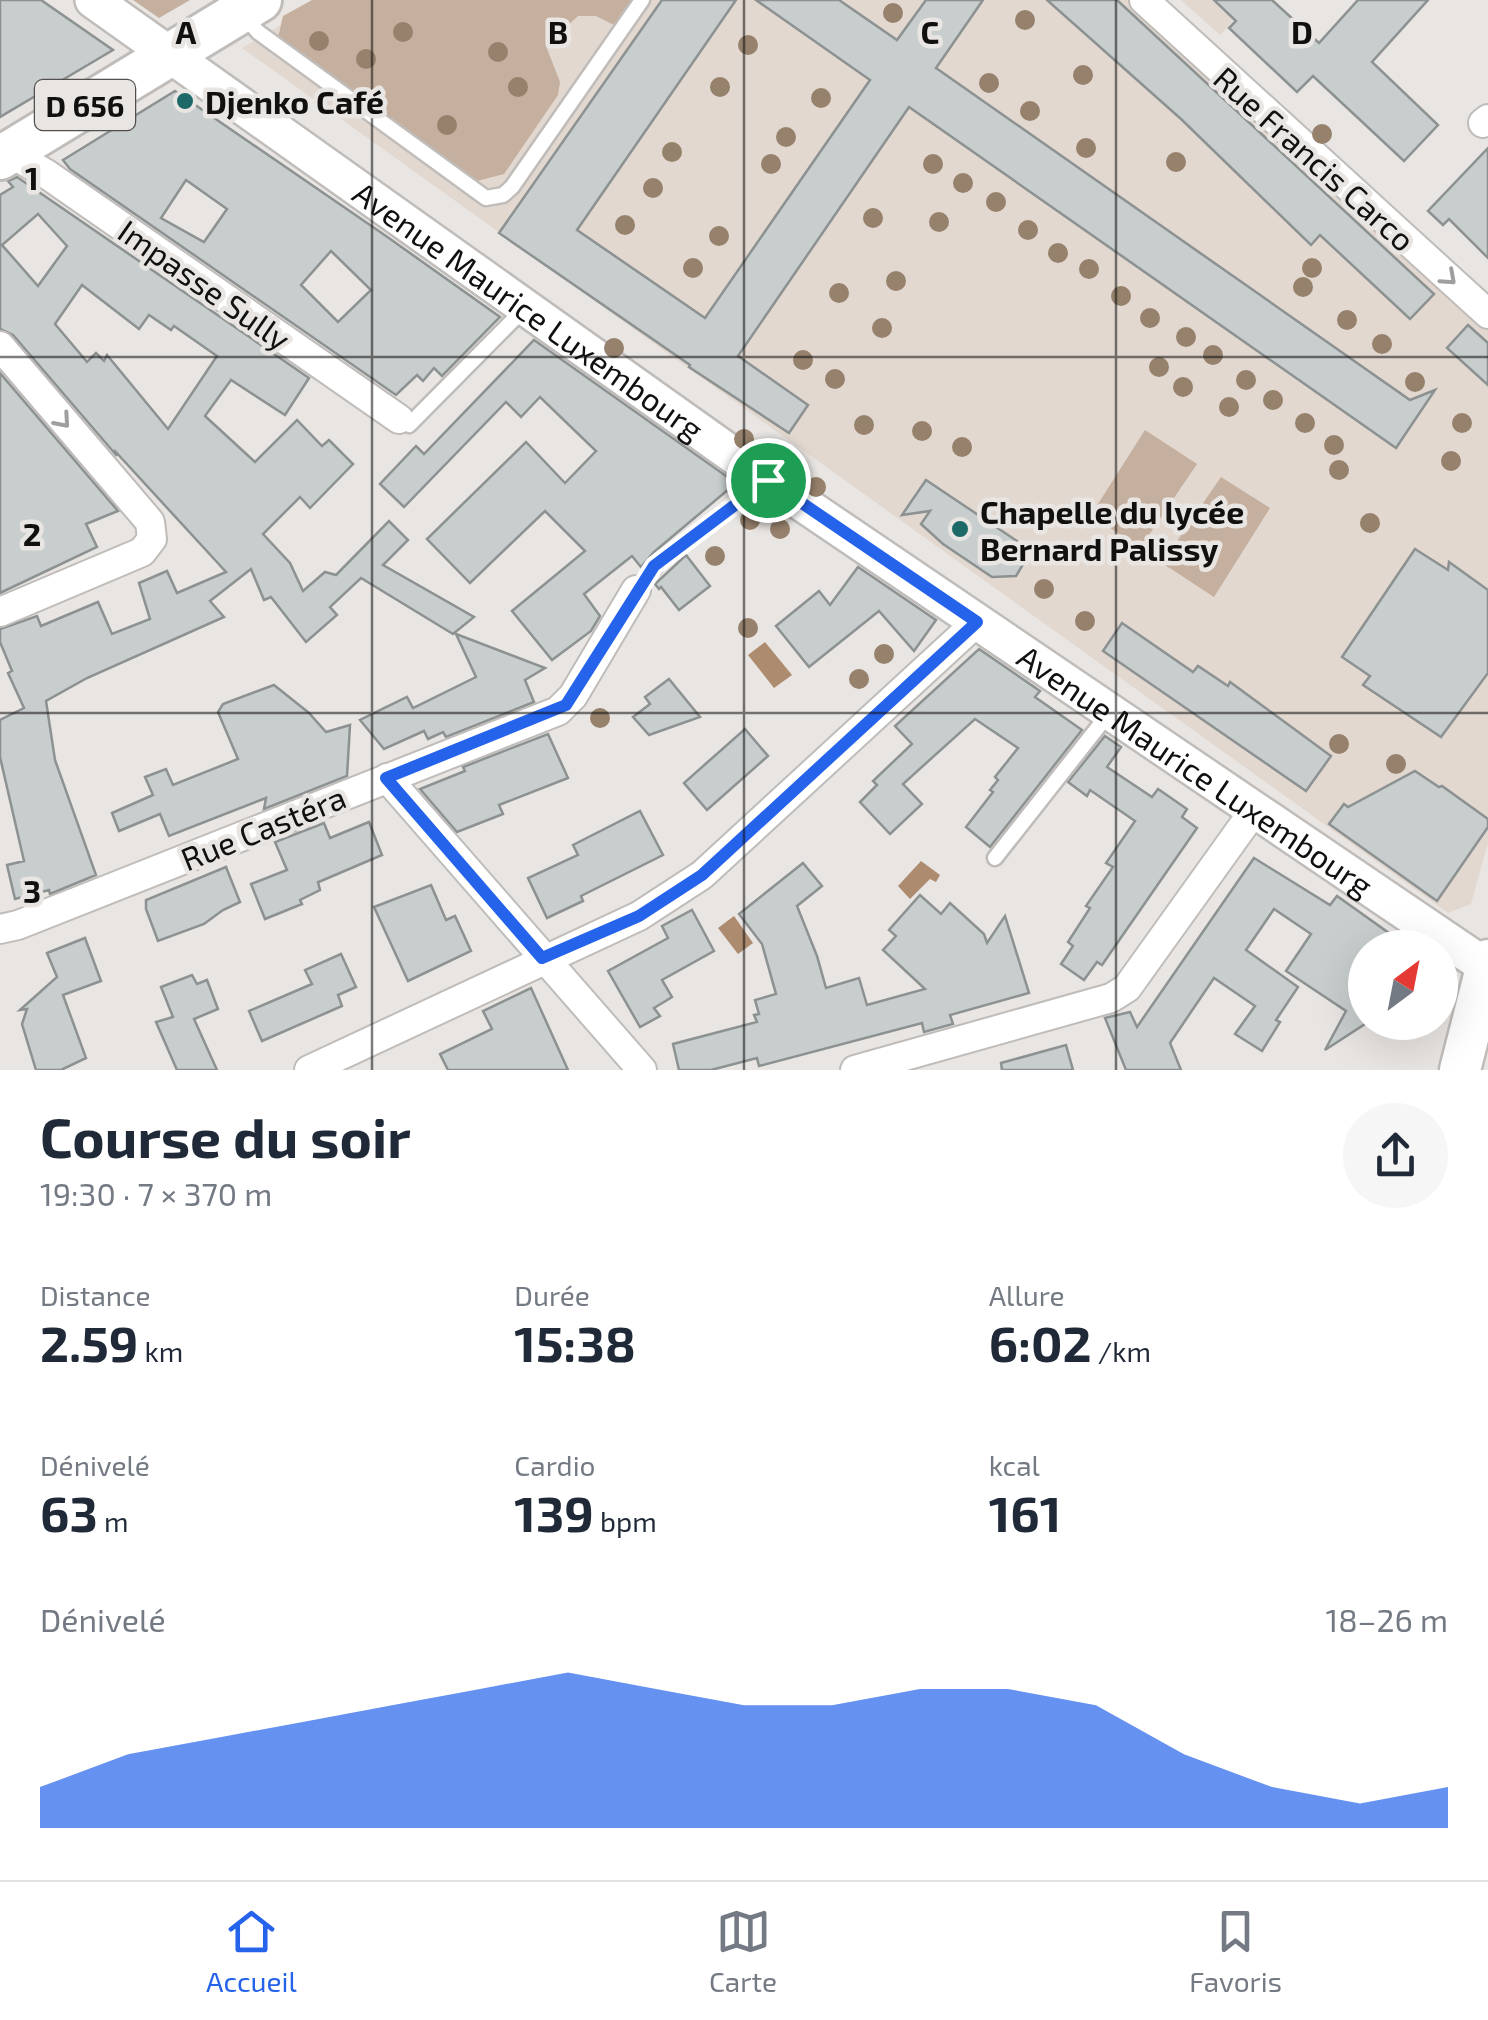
<!DOCTYPE html>
<html lang="fr">
<head>
<meta charset="utf-8">
<style>
  body { margin:0; font-family:"Exo 2",sans-serif; background:#f6f6f7; color:#1f2937; height:100vh; display:flex; flex-direction:column; font-size:38px; white-space:nowrap }
  * { box-sizing:border-box; margin:0 }
  p { font-size:32px; color:#747a83 }
  .icon { flex:none; width:55px; height:55px; fill:none; stroke:currentColor; stroke-width:2; stroke-linecap:round; stroke-linejoin:round }
  .map { position:relative; height:1070px; overflow:hidden }
  .drawer { display:flex; flex-direction:column; background:#fff; flex:1 }
  .drawer>* { flex:none }
  .needle { width:65px; rotate:32deg }
  .fabs { position:absolute; left:1348px; top:930px; display:grid; gap:20px }
  .fabs a { display:grid; place-items:center; width:110px; height:110px; border-radius:50%; background:#fff; box-shadow:0 10px 40px #0002; font-size:50px }
  .pin { position:absolute; display:grid; place-items:center; width:85px; height:85px; color:#fff; margin:-42px; border:5px solid #fff; border-radius:50%; box-shadow:0 2px 10px #0007 }
  .round { display:grid; place-items:center; flex:none; width:105px; height:105px; border-radius:52px; background:#f6f6f7 }
  .headline { display:flex; align-items:center; justify-content:space-between; height:170px; padding:0 40px }
  h1 { font-size:55px; font-weight:700; line-height:75px }
  .metrics { display:grid; grid-template-columns:repeat(3,1fr); gap:15px; height:170px; padding:10px 40px }
  .metrics div { display:grid; align-content:center }
  .metrics b { font-size:50px; font-weight:700 }
  .metrics small { font-size:28px; font-weight:400 }
  .metrics p { font-size:28px }
  .chart { height:280px; padding:20px 40px }
  .chart p { display:flex; justify-content:space-between }
  .chart svg { width:100%; height:180px; margin-top:10px; fill:#2563eb; opacity:.7 }
  .tabs { display:flex; justify-content:space-around; align-items:center; height:140px; border-top:2px solid #e0e1e3; background:#fff; font-size:28px; color:#747a83 }
  .tabs a { display:grid; justify-items:center; gap:5px }
  .tabs .current { color:#2563eb }
  .map>svg:first-child { display:block }
  .built { fill:#e2d8d0 }
  .green { fill:#c5af9e }
  .water { fill:#ad8b6f }
  .building { fill:#c8cdcd; stroke:#8c9191; stroke-width:2.5; fill-rule:evenodd }
  .lines { fill:none; stroke-linecap:round; stroke-linejoin:round }
  .service-casing { stroke:#bfbcb9; stroke-width:19 }
  .minor-casing { stroke:#bfbcb9; stroke-width:32 }
  .tertiary-casing { stroke:#bfbcb9; stroke-width:40 }
  .secondary-casing { stroke:#bfbcb9; stroke-width:45 }
  .primary-casing { stroke:#bfbcb9; stroke-width:48 }
  .service { stroke:#fff; stroke-width:14 }
  .minor { stroke:#fff; stroke-width:28 }
  .tertiary { stroke:#fff; stroke-width:35 }
  .secondary { stroke:#fff; stroke-width:40 }
  .primary { stroke:#fff; stroke-width:42 }
  .tree { fill:#96816c }
  .oneway { stroke:#a09f9f }
  .route-casing { stroke:#fff; stroke-width:20 }
  .route { stroke:#2563eb; stroke-width:12 }
  .grid { fill:none; stroke:#11100f; stroke-width:2.5; stroke-opacity:0.55 }
  .poi-dot { fill:#1c6967; stroke:#e9e5e2; stroke-width:4 }
  .labels { text-anchor:middle; dominant-baseline:central; stroke-width:9; stroke-linejoin:round; paint-order:stroke }
  .shield { fill:#e9e5e2; stroke:#52504e; stroke-width:2.5 }
  .shield-label { font-size:30px; font-weight:bold; fill:#11100f }
  .poi-label { font-size:32px; font-weight:bold; fill:#11100f; stroke:#e9e5e2; text-anchor:start }
  .street-label { font-size:32px; fill:#11100f; stroke:#e9e5e2 }
  .grid-label { font-size:32px; text-anchor:middle; font-weight:bold; fill:#11100f; stroke:#e9e5e2; stroke-width:9; stroke-linejoin:round; paint-order:stroke }
</style>
</head>
<body>
<div class="map">
<svg width="1488" height="1070" viewBox="0 0 1488 1070">
  <rect width="100%" height="100%" fill="#e9e5e2"/>
  <g class="built">
    <polygon points="323,0 1130,0 1488,326 1488,843 1471,904 1448,913 242,48"/>
    <polygon points="1181,0 1252,0 1220,35"/>
  </g>
  <g class="green">
    <polygon points="133,0 190,0 159,18"/>
    <polygon points="312,0 631,0 614,25 596,16 578,16 546,46 560,82 558,95 504,174 477,181 278,38 283,16"/>
    <polygon points="1145,430 1197,464 1140,548 1091,515"/>
    <polygon points="1221,477 1270,508 1214,597 1162,563"/>
  </g>
  <g class="water">
    <polygon points="765,642 792,675 774,688 748,655"/>
    <polygon points="921,861 940,875 936,882 930,879 910,899 898,886"/>
    <polygon points="734,916 753,943 738,954 718,928"/>
  </g>
  <g class="building">
    <polygon points="0,0 41,0 113,50 0,117"/>
    <polygon points="662,0 736,0 577,230 705,318 870,80 756,0 839,0 897,40 926,0 983,0 936,68 1410,400 1435,390 1396,448 909,107 738,356 808,405 789,433 689,367 690,365 499,233"/>
    <polygon points="1047,0 1117,0 1434,294 1410,319 1320,235 1311,245 1181,119"/>
    <polygon points="1214,0 1272,0 1319,43 1358,0 1428,0 1372,62 1438,125 1404,161 1313,76 1297,92 1229,28 1236,21"/>
    <path d="M175 91 386 236 500 317 442 376 434 368 423 381 417 375 396 395 70 169 63 160ZM186 180 227 209 204 242 161 218ZM331 251 371 290 338 322 301 285Z"/>
    <polygon points="1488,148 1488,258 1449,219 1443,225 1428,211"/>
    <path d="M17 177 309 378 285 415 231 380 205 416 255 462 297 420 322 446 329 440 353 464 310 508 300 497 263 534 290 563 303 591 325 572 336 575 389 521 408 540 383 565 474 617 453 634 361 578 330 607 337 615 306 642 271 597 264 600 251 569 210 601 224 617 87 678 46 701 55 760 96 875 50 894 49 890 15 899 7 865 24 861 0 757V720L24 708 8 673 12 671 0 642V629L37 616 41 626 98 602 112 634 150 619 139 583 167 571 177 593 226 572 114 450 117 456 13 335 0 329V195L13 187 8 181ZM38 214 67 246 38 286 2 245ZM82 285 139 329 149 315 171 330 174 326 217 356 168 429 107 355 104 361 96 353 87 362 55 324Z"/>
    <polygon points="1468,325 1488,343 1488,385 1447,348"/>
    <polygon points="534,340 736,483 654,552 641,567 632,556 584,594 600,616 591,631 552,660 512,611 585,551 545,511 470,583 427,539 526,442 565,483 596,451 540,397 521,417 506,402 404,507 380,484 416,446 424,454"/>
    <polygon points="0,373 118,511 86,524 97,547 0,593"/>
    <polygon points="926,480 1017,541 1012,551 1025,561 1016,576 992,577 943,544 921,524 930,511 902,515"/>
    <polygon points="1415,549 1448,570 1449,562 1488,590 1488,673 1441,737 1363,685 1370,676 1342,657"/>
    <polygon points="686,555 710,586 679,610 661,587 659,589 655,584"/>
    <polygon points="858,567 936,620 914,651 879,611 809,667 776,626 819,591 830,605"/>
    <polygon points="1122,623 1193,672 1198,666 1228,686 1230,682 1331,756 1306,791 1103,651"/>
    <polygon points="456,634 545,668 525,680 534,702 446,737 443,732 428,739 424,731 384,749 360,720 407,697 413,708 476,677"/>
    <polygon points="979,649 1040,691 1035,697 1082,730 990,847 966,827 993,792 990,790 998,780 995,777 1018,748 975,719 903,784 922,804 890,834 860,802 877,785 873,781 912,744 895,726"/>
    <polygon points="669,679 700,717 649,735 633,717 650,704 645,697"/>
    <polygon points="274,685 309,713 326,732 350,725 347,776 264,809 266,798 169,836 160,814 119,831 112,813 153,795 145,777 166,769 173,785 238,759 218,712 223,704"/>
    <polygon points="745,729 768,756 707,810 684,783"/>
    <polygon points="548,734 568,778 499,805 503,814 457,832 420,789 465,771 463,767"/>
    <polygon points="1105,736 1121,747 1107,767 1152,797 1158,789 1187,809 1182,817 1197,828 1102,965 1097,962 1084,980 1061,964 1073,946 1068,942 1090,908 1086,906 1113,867 1106,863 1135,821 1090,790 1087,796 1068,782"/>
    <polygon points="1415,771 1439,787 1442,786 1488,819 1488,827 1437,901 1329,824 1344,804 1348,807"/>
    <polygon points="640,811 663,855 581,896 583,901 547,918 528,878 578,855 573,845"/>
    <polygon points="369,822 382,855 321,881 318,882 320,890 300,900 302,904 265,919 251,884 287,870 275,842 324,823 330,838"/>
    <polygon points="1254,858 1330,905 1337,896 1410,948 1365,948 1365,1024 1325,1050 1346,1011 1286,971 1311,934 1274,909 1246,950 1298,987 1276,1020 1280,1022 1262,1051 1235,1034 1255,1006 1214,978 1170,1043 1181,1070 1126,1070 1105,1018 1130,1012 1137,1027"/>
    <polygon points="803,863 822,886 797,906 817,956 826,988 859,978 867,1005 925,989 883,950 896,936 889,930 920,895 941,914 950,903 984,934 987,943 1005,916 1029,993 950,1015 953,1024 924,1032 922,1023 759,1066 757,1058 711,1070 679,1070 673,1044 757,1022 754,1015 759,1014 755,1000 776,994 762,944 739,914"/>
    <polygon points="226,867 240,902 223,910 204,924 158,941 146,909 146,900"/>
    <polygon points="431,885 446,920 455,916 471,951 408,981 374,907"/>
    <polygon points="692,910 714,951 662,980 672,997 654,1008 660,1016 640,1027 608,971 668,938 662,926"/>
    <polygon points="85,938 101,981 63,995 86,1058 61,1070 36,1070 22,1024 27,1009 20,1010 57,977 47,953"/>
    <polygon points="341,954 356,987 338,995 342,1006 262,1041 249,1011 312,984 305,970"/>
    <polygon points="192,975 197,984 207,980 218,1009 194,1019 217,1070 177,1070 156,1022 173,1017 161,987"/>
    <polygon points="531,988 568,1070 448,1070 440,1054 492,1029 483,1011"/>
    <polygon points="1066,1045 1073,1070 1002,1070 1001,1063"/>
  </g>
  <g class="lines">
    <g class="service-casing">
      <g id="service">
        <polyline points="245,17 258,32 486,198 503,195 512,187 642,0"/>
        <polyline points="400,420 409,425 524,309"/>
        <polyline points="636,590 661,560 765,482"/>
        <polyline points="995,858 1110,712"/>
      </g>
    </g>
    <g class="minor-casing">
      <g id="minor">
        <polyline points="1144,0 1488,314"/>
        <polyline points="1483,123 1488,119"/>
        <polyline points="0,147 45,173 399,419"/>
        <polyline points="0,346 150,522 152,539 142,552 0,612"/>
        <polyline points="387,778 642,1070"/>
        <polyline points="0,929 18,925 558,711 573,696 636,590"/>
        <polyline points="309,1070 639,916 702,875 977,622"/>
        <polyline points="855,1070 1111,998 1127,988 1256,808"/>
      </g>
    </g>
    <g class="tertiary-casing">
      <g id="tertiary">
        <path id="s1" d="M93 0 768 480 1488 968"/>
      </g>
    </g>
    <g class="secondary-casing">
      <polyline id="secondary" points="1460,1070 1488,960"/>
    </g>
    <g class="primary-casing">
      <polyline id="primary" points="0,158 260,0"/>
    </g>
    <use href="#service" class="service"/>
    <use href="#minor" class="minor"/>
    <use href="#tertiary" class="tertiary"/>
    <use href="#secondary" class="secondary"/>
    <use href="#primary" class="primary"/>
  </g>
  <g class="tree">
    <circle cx="893" cy="13" r="10"/>
    <circle cx="1025" cy="20" r="10"/>
    <circle cx="403" cy="32" r="10"/>
    <circle cx="319" cy="41" r="10"/>
    <circle cx="748" cy="45" r="10"/>
    <circle cx="498" cy="52" r="10"/>
    <circle cx="366" cy="59" r="10"/>
    <circle cx="1083" cy="75" r="10"/>
    <circle cx="989" cy="83" r="10"/>
    <circle cx="518" cy="87" r="10"/>
    <circle cx="720" cy="87" r="10"/>
    <circle cx="821" cy="98" r="10"/>
    <circle cx="1030" cy="111" r="10"/>
    <circle cx="447" cy="125" r="10"/>
    <circle cx="1322" cy="134" r="10"/>
    <circle cx="786" cy="137" r="10"/>
    <circle cx="1086" cy="148" r="10"/>
    <circle cx="672" cy="152" r="10"/>
    <circle cx="1176" cy="162" r="10"/>
    <circle cx="771" cy="164" r="10"/>
    <circle cx="933" cy="164" r="10"/>
    <circle cx="963" cy="183" r="10"/>
    <circle cx="653" cy="188" r="10"/>
    <circle cx="996" cy="202" r="10"/>
    <circle cx="873" cy="218" r="10"/>
    <circle cx="939" cy="222" r="10"/>
    <circle cx="625" cy="225" r="10"/>
    <circle cx="1028" cy="230" r="10"/>
    <circle cx="719" cy="236" r="10"/>
    <circle cx="1058" cy="253" r="10"/>
    <circle cx="693" cy="268" r="10"/>
    <circle cx="1312" cy="268" r="10"/>
    <circle cx="1089" cy="269" r="10"/>
    <circle cx="896" cy="281" r="10"/>
    <circle cx="1303" cy="287" r="10"/>
    <circle cx="839" cy="293" r="10"/>
    <circle cx="1121" cy="296" r="10"/>
    <circle cx="1150" cy="318" r="10"/>
    <circle cx="1347" cy="320" r="10"/>
    <circle cx="882" cy="328" r="10"/>
    <circle cx="1186" cy="337" r="10"/>
    <circle cx="1382" cy="344" r="10"/>
    <circle cx="614" cy="348" r="10"/>
    <circle cx="1213" cy="355" r="10"/>
    <circle cx="803" cy="360" r="10"/>
    <circle cx="1159" cy="367" r="10"/>
    <circle cx="835" cy="379" r="10"/>
    <circle cx="1246" cy="380" r="10"/>
    <circle cx="1415" cy="382" r="10"/>
    <circle cx="1183" cy="387" r="10"/>
    <circle cx="1273" cy="400" r="10"/>
    <circle cx="1229" cy="407" r="10"/>
    <circle cx="1305" cy="423" r="10"/>
    <circle cx="1462" cy="423" r="10"/>
    <circle cx="864" cy="425" r="10"/>
    <circle cx="922" cy="431" r="10"/>
    <circle cx="744" cy="439" r="10"/>
    <circle cx="1334" cy="445" r="10"/>
    <circle cx="962" cy="447" r="10"/>
    <circle cx="1451" cy="461" r="10"/>
    <circle cx="779" cy="464" r="10"/>
    <circle cx="1339" cy="470" r="10"/>
    <circle cx="816" cy="487" r="10"/>
    <circle cx="750" cy="520" r="10"/>
    <circle cx="1370" cy="523" r="10"/>
    <circle cx="780" cy="529" r="10"/>
    <circle cx="715" cy="556" r="10"/>
    <circle cx="1044" cy="589" r="10"/>
    <circle cx="1085" cy="621" r="10"/>
    <circle cx="748" cy="628" r="10"/>
    <circle cx="884" cy="654" r="10"/>
    <circle cx="859" cy="679" r="10"/>
    <circle cx="600" cy="718" r="10"/>
    <circle cx="1339" cy="744" r="10"/>
    <circle cx="1396" cy="764" r="10"/>
  </g>
  <defs><path id="oneway-chevron" d="M-2-3.5L2.5 0L-2 3.5" fill="none" stroke-width="1.6" stroke-linecap="round" stroke-linejoin="round" transform="scale(2.5)"/></defs>
  <g class="oneway">
    <use href="#oneway-chevron" transform="translate(1449 278) rotate(42)"/>
    <use href="#oneway-chevron" transform="translate(63 421) rotate(49)"/>
  </g>
  <g class="lines">
    <g class="route-casing">
      <polygon id="route" points="768,480 977,622 702,875 639,916 542,958 386,778 566,705 654,566"/>
    </g>
    <use href="#route" class="route"/>
  </g>
  <path class="grid" d="M372 0V1070M744 0V1070M1116 0V1070M0 357H1488M0 713H1488"/>
  <g class="poi-dot">
    <circle cx="185" cy="101" r="10"/>
    <circle cx="960" cy="529" r="10"/>
  </g>
  <g class="labels">
    <rect class="shield" x="35" y="80" width="100" height="50" rx="8"/>
    <g class="shield-label">
      <text x="85" y="105">D 656</text>
    </g>
    <g class="poi-label">
      <text x="205" y="101">Djenko Café</text>
      <text x="980" y="511">Chapelle du lycée<tspan x="980" dy="37">Bernard Palissy</tspan></text>
    </g>
    <g class="street-label">
      <text transform="translate(1315 158) rotate(42)">Rue Francis Carco</text>
      <text transform="translate(205 284) rotate(35)">Impasse Sully</text>
      <text stroke="none"><textPath href="#s1" startOffset="535">Avenue Maurice Luxembourg</textPath></text>
      <text stroke="none"><textPath href="#s1" startOffset="1345">Avenue Maurice Luxembourg</textPath></text>
      <text transform="translate(263 827) rotate(-22)">Rue Castéra</text>
    </g>
  </g>
  <g class="grid-label">
    <text x="186" y="44">A</text>
    <text x="558" y="44">B</text>
    <text x="930" y="44">C</text>
    <text x="1302" y="44">D</text>
    <text x="32" y="190">1</text>
    <text x="32" y="546">2</text>
    <text x="32" y="903">3</text>
  </g>
</svg>
<div class="fabs">
<a><svg class="needle" viewBox="-14 -14 28 28"><path d="M0-13l5 13h-10z" fill="#e53935"/><path d="M0 13l5-13h-10z" fill="#747a83"/></svg></a>
</div>
<div class="pin" style="left:768px;top:480px;background:#1e9e55"><svg class="icon" aria-label="arrive" viewBox="0 0 24 24"><path d="M6 21V4h12l-3 4 3 4H6"/></svg></div>
</div>
<section class="drawer">
<div class="headline"><div><h1>Course du soir</h1><p>19:30 · 7 × 370 m</p></div><a class="round"><svg class="icon" aria-label="share" viewBox="0 0 24 24"><path d="M12 15V3M7 8l5-5 5 5M5 13v7h14v-7"/></svg></a></div>
<div class="metrics">
<div><p>Distance</p><b>2.59<small> km</small></b></div>
<div><p>Durée</p><b>15:38</b></div>
<div><p>Allure</p><b>6:02<small> /km</small></b></div>
</div>
<div class="metrics">
<div><p>Dénivelé</p><b>63<small> m</small></b></div>
<div><p>Cardio</p><b>139<small> bpm</small></b></div>
<div><p>kcal</p><b>161</b></div>
</div>
<div class="chart"><p><span>Dénivelé</span>18–26 m</p>
<svg viewBox="0 0 160 44" preserveAspectRatio="none"><path d="M0 44V34L10 26L20 22L30 18L40 14L50 10L60 6L70 10L80 14L90 14L100 10L110 10L120 14L130 26L140 34L150 38L160 34V44z"/></svg>
</div>
</section>
<nav class="tabs">
<a class="current"><svg class="icon" aria-label="home" viewBox="0 0 24 24"><path d="M3 11l9-7 9 7M6 9v11h12V9"/></svg>Accueil</a>
<a><svg class="icon" aria-label="map" viewBox="0 0 24 24"><path d="M3 6l6-2 6 2 6-2v14l-6 2-6-2-6 2zM9 4v14M15 6v14"/></svg>Carte</a>
<a><svg class="icon" aria-label="saved" viewBox="0 0 24 24"><path d="M7 4h10v16l-5-4-5 4z"/></svg>Favoris</a>
</nav>
</body>
</html>
